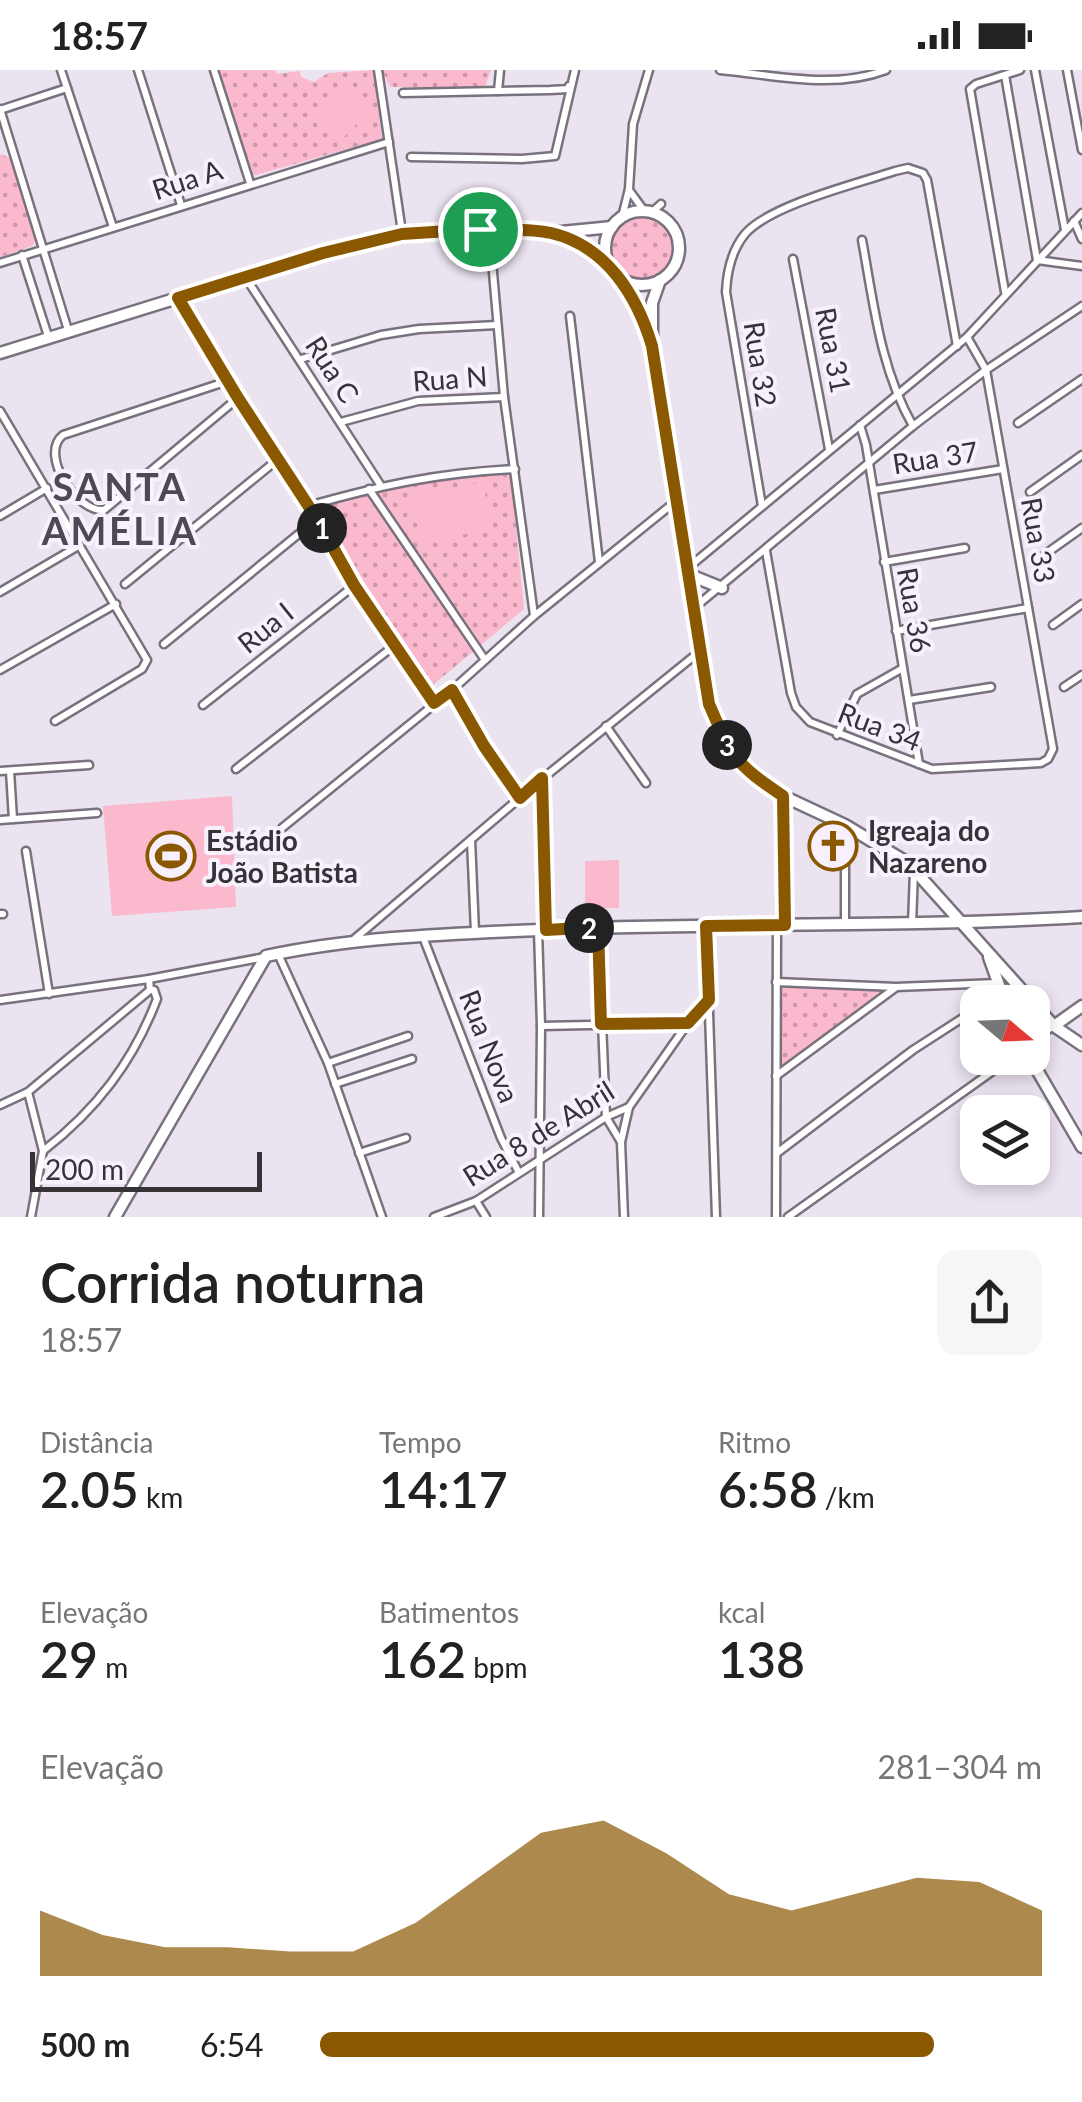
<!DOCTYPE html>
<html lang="pt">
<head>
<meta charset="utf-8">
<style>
  body { margin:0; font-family:Lato,sans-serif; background:#f6f6f6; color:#222; height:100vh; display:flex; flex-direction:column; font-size:38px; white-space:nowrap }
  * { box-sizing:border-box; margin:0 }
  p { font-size:32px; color:#767676 }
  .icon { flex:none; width:55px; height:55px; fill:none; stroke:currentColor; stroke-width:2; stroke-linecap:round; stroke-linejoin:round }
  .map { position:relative; height:1147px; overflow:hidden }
  .drawer { display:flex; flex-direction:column; background:#fff; flex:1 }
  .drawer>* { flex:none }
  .needle { width:65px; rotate:109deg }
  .fabs { position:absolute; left:960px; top:915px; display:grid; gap:20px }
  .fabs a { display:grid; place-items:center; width:90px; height:90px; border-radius:20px; background:#fff; box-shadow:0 5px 15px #0003; font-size:50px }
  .scale { position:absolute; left:30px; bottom:25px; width:232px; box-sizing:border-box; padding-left:10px; border:5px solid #353337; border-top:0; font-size:28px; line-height:35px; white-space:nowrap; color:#353337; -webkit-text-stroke:8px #f8f1fd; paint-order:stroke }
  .pin { position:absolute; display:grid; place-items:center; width:85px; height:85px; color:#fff; margin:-42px; border:5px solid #fff; border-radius:50%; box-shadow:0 2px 10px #0007 }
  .km { position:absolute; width:50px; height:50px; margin:-25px; border-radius:50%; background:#222; color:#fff; font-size:28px; line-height:50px; text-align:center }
  .round { display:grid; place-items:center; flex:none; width:105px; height:105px; border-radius:20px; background:#f6f6f6 }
  .summary { display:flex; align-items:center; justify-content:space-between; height:170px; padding:0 40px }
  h1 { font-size:55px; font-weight:600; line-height:75px }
  .figures { display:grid; grid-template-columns:repeat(3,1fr); gap:15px; height:170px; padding:10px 40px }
  .figures div { display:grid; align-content:center }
  .figures b { font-size:50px; font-weight:600 }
  .figures small { font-size:28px; font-weight:400 }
  .figures p { font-size:28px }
  .chart { height:280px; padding:20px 40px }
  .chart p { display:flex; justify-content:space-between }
  .chart svg { width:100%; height:180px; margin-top:10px; fill:#8b5802; opacity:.7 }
  ul { padding:0 40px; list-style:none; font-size:32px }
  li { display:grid; grid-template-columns:160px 120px 1fr; align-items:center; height:75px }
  li i { height:25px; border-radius:12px; background:#8b5802 }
  .status { display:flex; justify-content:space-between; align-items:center; height:70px; padding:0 50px; background:#fff; direction:ltr }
  .status svg { height:28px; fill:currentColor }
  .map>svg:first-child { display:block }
  .green { fill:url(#green-dots) }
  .pitch { fill:#fbb9cd }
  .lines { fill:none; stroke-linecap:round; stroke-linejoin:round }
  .street-casing { stroke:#79727e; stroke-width:11 }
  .secondary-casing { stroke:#79727e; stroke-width:15 }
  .street { stroke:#fff; stroke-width:6 }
  .secondary { stroke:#fff; stroke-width:10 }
  .route-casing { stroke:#fff; stroke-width:20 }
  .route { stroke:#8b5802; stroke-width:12 }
  .labels { text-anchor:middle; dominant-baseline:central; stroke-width:8; stroke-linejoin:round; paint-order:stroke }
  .street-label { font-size:28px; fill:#353337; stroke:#f8f1fd }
  .poi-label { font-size:28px; font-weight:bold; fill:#353337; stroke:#f8f1fd; text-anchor:start }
  .district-label { font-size:38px; font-weight:bold; letter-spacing:2.5px; fill:#4e4853; stroke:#f8f1fd }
</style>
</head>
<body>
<div class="status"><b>18:57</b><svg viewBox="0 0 49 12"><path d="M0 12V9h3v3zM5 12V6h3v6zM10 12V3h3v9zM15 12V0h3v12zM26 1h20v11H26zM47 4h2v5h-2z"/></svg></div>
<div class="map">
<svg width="1082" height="1147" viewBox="0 0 1082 1147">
  <defs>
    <pattern id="green-dots" width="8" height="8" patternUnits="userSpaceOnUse" patternTransform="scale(2.5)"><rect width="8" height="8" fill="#fbb9cd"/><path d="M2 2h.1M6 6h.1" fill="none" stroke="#cc97a7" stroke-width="1.8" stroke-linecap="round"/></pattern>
  </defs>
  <rect width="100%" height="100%" fill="#ebe3f0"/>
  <g class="green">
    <polygon points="217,0 275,0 277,4 300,1 301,7 314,12 328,3 374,0 382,69 252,106"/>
    <polygon points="382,0 491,0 485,17 390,17"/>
    <polygon points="0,84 10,88 36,169 32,176 0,187"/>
    <circle cx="642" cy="179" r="31"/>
    <path d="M511 405 524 539 428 619 317 439C378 414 445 406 511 405Z"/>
    <polygon points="779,917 891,919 779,998"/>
  </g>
  <g class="pitch">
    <polygon points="347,9 378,42 362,58 357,54 341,70 316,45 333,29 330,25"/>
    <polygon points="483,412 492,459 421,473 411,426"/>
    <polygon points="232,726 236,837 112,846 103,736"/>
    <polygon points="619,790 619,838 585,839 585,791"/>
  </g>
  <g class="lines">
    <g class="street-casing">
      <g id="street">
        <polyline points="61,0 113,157"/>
        <polyline points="138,0 181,135"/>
        <polyline points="214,0 250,113"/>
        <polyline points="378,0 402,162"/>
        <path d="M720 0C774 5 833 20 886 0"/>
        <polyline points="1035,0 1065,160"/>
        <polyline points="1067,0 1082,80"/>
        <polyline points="1005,5 1037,190 1082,196"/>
        <polyline points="498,21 500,0"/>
        <polyline points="403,23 550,20 569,19 569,16"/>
        <polyline points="0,39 68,260"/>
        <polyline points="0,40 67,18"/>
        <polyline points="411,87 522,89 555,86 575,0"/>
        <polyline points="629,120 645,142"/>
        <polyline points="651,143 661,134"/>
        <polyline points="622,147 629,119 633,54 649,0"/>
        <polyline points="1074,151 1082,169"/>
        <polyline points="480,159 491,180 504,327 534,545"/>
        <path d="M862 170C874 235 880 298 913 356"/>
        <polyline points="22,185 48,266"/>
        <polyline points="793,189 829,379"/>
        <polyline points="0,193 389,72"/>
        <polyline points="246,208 381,416"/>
        <polyline points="1005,222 970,19 976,14 1020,0"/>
        <path d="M178 229C223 304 273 376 318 451 356 513 393 573 434 633"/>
        <polyline points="570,246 599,492"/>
        <polyline points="301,289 381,265 419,259 497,255"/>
        <path d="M228 311 63 365C38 385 78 443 104 440L238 328"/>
        <polyline points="0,341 147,590 142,599 55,651"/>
        <polyline points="341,352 418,331 504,327"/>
        <polyline points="1018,353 1082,309"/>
        <polyline points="860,355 866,375 919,694"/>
        <polyline points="369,419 485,590"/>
        <polyline points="874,420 1003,399"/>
        <polyline points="1030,422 1082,385"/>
        <path d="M308 436C382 415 438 403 515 399"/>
        <path d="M762 436 726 222C727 201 731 181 745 164 770 135 856 114 895 101L908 98 923 103 927 110 957 276"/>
        <polyline points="0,446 47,418"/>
        <polyline points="766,481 791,623 796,637 810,652 932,699 1041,693 1048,689 1053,679 986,300 967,267"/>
        <polyline points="1044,485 1082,458"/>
        <polyline points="884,492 965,478"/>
        <polyline points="689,497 967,267 1082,143"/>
        <polyline points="125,514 277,390"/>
        <polyline points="0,522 80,475"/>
        <polyline points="694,538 913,356 986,300 1082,236"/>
        <polyline points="1053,555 1082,534"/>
        <polyline points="896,561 1028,538"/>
        <polyline points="164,574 317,449"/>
        <polyline points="0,600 116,534"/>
        <polyline points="1064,617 1082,605"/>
        <polyline points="452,620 484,676 520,728"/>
        <polyline points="909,630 991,617"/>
        <polyline points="203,635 355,515"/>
        <polyline points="606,656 646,713"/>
        <polyline points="837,665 857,624 903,598"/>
        <polyline points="236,699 395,575"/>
        <polyline points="0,701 89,695"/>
        <polyline points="10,701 13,749"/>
        <polyline points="542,710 546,859"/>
        <polyline points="783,726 785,854"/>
        <polyline points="0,750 97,743"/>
        <polyline points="845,756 845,854"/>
        <polyline points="282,758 452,620 534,546 676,431"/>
        <polyline points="471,770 475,862"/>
        <polyline points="26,781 49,924"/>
        <polyline points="0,844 3,844"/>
        <polyline points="912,854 914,801"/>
        <polyline points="706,856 716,1147"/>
        <polyline points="598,858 606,1047 621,1072"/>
        <polyline points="538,860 541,956 539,1147"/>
        <polyline points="423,867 501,1068 518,1101"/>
        <polyline points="352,871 542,709 699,582"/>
        <polyline points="278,884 328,993 382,1147"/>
        <polyline points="776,912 896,917 997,913"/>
        <polyline points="975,915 981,921 981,932"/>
        <polyline points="0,930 149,909 265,887"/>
        <polyline points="986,932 1001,923"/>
        <polyline points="541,956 688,953 709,930"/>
        <polyline points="1032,972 1053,956"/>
        <polyline points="328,993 408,966"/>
        <polyline points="776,1006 895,918"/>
        <polyline points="335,1014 412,989"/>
        <polyline points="28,1022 43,1081 31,1147"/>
        <polyline points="0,1035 28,1022 150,920"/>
        <path d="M43 1081C96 1040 133 992 157 929L154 920H150L149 909"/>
        <polyline points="359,1083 406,1068"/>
        <polyline points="777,1083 913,980 978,938"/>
        <polyline points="476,1131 486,1147"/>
        <polyline points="434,1147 476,1131 606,1047 629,1037 688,953"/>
        <polyline points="624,1147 621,1072 629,1037"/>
        <polyline points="776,1147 777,856"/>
        <polyline points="788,1147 1011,988"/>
      </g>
    </g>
    <g class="secondary-casing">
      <g id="secondary">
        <circle cx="642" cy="178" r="37"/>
        <polyline points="556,165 577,172 609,195"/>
        <polyline points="622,210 645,254 652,276 709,634 731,684 746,701 783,726 845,755 908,793 1054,956 1082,975"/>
        <polyline points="652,265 652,233 660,210"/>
        <polyline points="0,283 323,183 402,163 480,159 551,163 612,157"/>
        <polyline points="690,505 722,518"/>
        <polyline points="989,887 1005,932"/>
        <polyline points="1054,956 1082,936"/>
        <polyline points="1030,988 1082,1077"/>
        <path d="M115 1147 266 886C355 867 446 864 537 860 719 852 900 858 1082 847"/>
      </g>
    </g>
    <use href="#street" class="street"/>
    <use href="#secondary" class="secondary"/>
  </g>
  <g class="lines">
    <g class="route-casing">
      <path id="route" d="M480 159C503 160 529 158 551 163 607 176 637 226 652 276L709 634C732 687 734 693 783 726L785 855 706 856 709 930 688 953 601 954 598 857 546 860 542 708 520 728 484 676 452 620 434 633 354 515 317 449 238 328 178 228 323 183 402 164Z"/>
    </g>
    <use href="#route" class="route"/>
  </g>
  <defs>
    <g id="church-ring" transform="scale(2.5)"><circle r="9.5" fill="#f8f1fd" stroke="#8b5802" stroke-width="1.5"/><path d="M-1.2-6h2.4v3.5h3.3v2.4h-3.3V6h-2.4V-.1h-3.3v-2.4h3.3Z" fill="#8b5802"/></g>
    <g id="stadium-ring" transform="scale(2.5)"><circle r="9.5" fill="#f8f1fd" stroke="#8b5802" stroke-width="1.5"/><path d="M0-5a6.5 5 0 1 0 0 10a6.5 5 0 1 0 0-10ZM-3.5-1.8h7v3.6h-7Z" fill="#8b5802"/></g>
  </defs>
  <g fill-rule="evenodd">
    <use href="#church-ring" x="833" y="776"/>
    <use href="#stadium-ring" x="171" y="786"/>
  </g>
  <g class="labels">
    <g class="street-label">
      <text transform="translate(187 109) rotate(-18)">Rua A</text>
      <text transform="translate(834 280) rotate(79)">Rua 31</text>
      <text transform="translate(761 294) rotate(81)">Rua 32</text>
      <text transform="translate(333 299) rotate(57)">Rua C</text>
      <text transform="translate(450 308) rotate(-4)">Rua N</text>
      <text transform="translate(935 387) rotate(-9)">Rua 37</text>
      <text transform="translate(1039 470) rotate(80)">Rua 33</text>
      <text transform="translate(915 540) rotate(80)">Rua 36</text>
      <text transform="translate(265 557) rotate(-39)">Rua I</text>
      <text transform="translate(880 656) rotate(21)">Rua 34</text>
      <text transform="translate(490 976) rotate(69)">Rua Nova</text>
      <text transform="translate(538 1063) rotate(-32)">Rua 8 de Abril</text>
    </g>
    <g class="poi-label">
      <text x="868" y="760">Igreaja do<tspan x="868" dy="32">Nazareno</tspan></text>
      <text x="206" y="770">Estádio<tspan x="206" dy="32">João Batista</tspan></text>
    </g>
    <g class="district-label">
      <text x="120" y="416">SANTA<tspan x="120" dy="44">AMÉLIA</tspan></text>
    </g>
  </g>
</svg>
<div class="fabs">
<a><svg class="needle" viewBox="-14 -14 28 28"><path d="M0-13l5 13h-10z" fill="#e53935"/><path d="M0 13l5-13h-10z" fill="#767676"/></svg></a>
<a><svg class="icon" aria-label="layers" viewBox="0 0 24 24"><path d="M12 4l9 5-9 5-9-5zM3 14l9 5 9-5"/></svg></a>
</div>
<div class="scale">200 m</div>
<div class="pin" style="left:480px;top:159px;background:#1e9e55"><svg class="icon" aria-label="arrive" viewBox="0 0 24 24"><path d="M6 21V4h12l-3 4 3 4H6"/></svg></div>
<b class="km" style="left:322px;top:458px">1</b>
<b class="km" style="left:589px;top:858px">2</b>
<b class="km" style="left:727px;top:675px">3</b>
</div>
<section class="drawer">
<div class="summary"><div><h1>Corrida noturna</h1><p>18:57</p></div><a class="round"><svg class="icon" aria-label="share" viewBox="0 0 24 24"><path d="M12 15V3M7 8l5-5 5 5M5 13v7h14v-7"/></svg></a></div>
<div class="figures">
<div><p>Distância</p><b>2.05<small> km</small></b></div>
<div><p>Tempo</p><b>14:17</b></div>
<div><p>Ritmo</p><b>6:58<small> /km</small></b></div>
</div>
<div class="figures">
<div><p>Elevação</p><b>29<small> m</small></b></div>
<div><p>Batimentos</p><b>162<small> bpm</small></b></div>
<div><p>kcal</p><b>138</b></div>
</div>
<div class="chart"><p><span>Elevação</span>281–304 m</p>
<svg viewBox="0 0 160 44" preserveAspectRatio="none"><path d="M0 44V28L10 34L20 37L30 37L40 38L50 38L60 31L70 20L80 9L90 6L100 14L110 24L120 28L130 24L140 20L150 21L160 28V44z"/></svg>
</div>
<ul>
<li><b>500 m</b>6:54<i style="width:85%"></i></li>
</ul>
</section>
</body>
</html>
